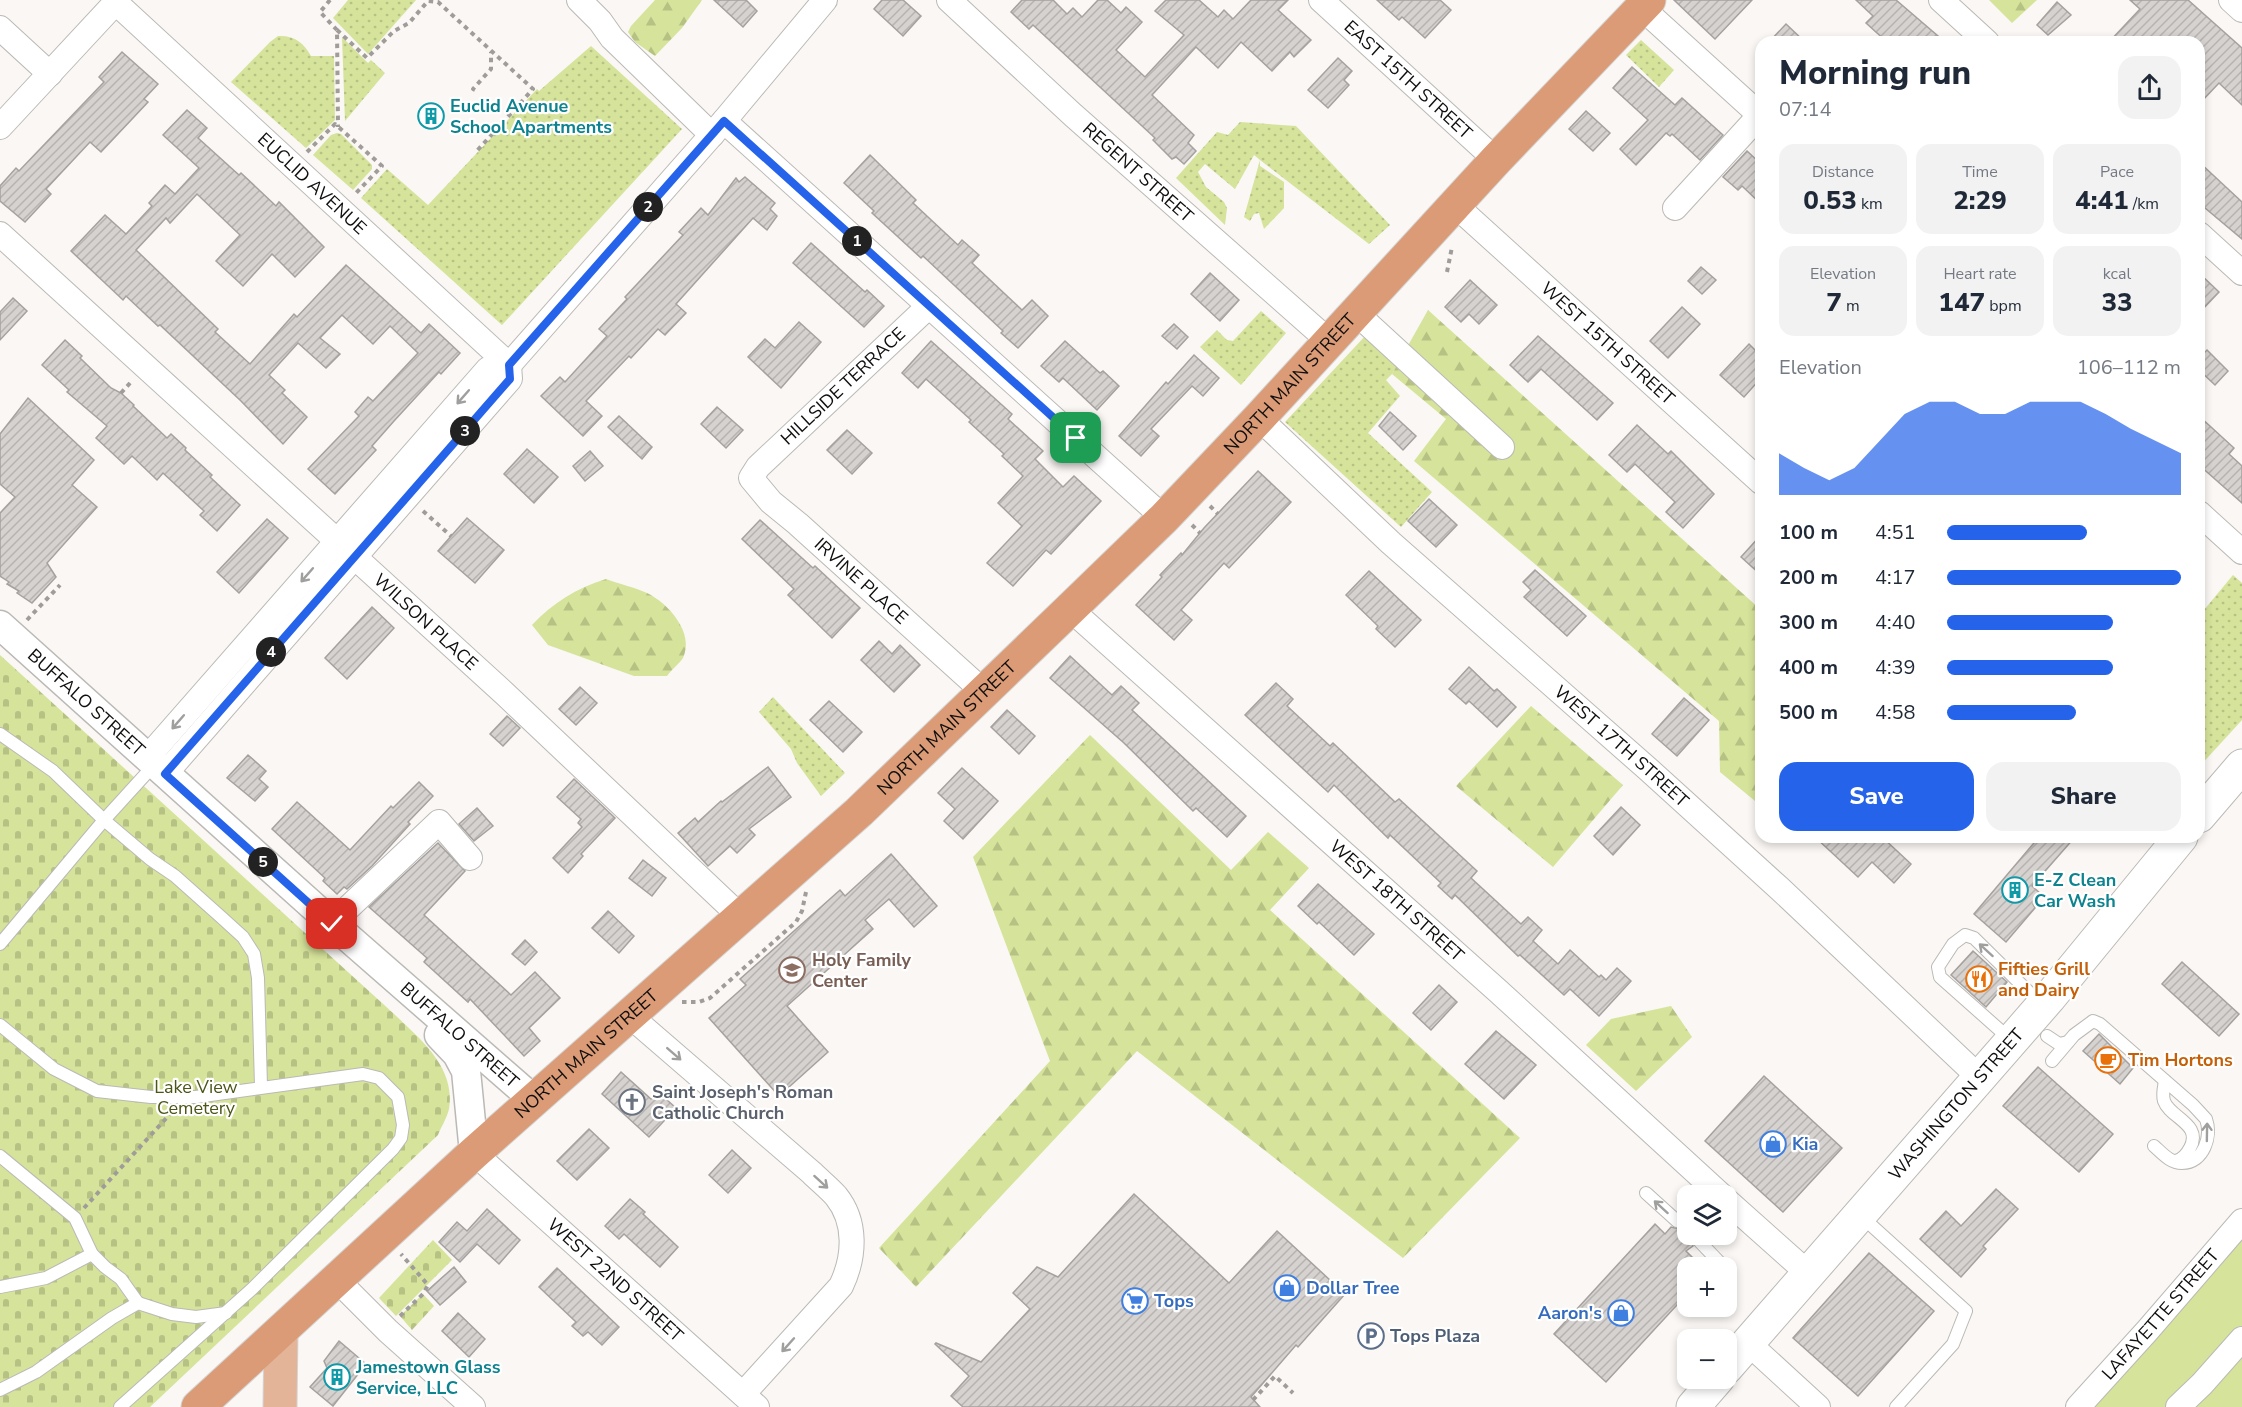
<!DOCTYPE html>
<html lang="en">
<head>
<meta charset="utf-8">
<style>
  body { margin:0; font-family:"Nunito Sans",sans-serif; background:#f2f2f3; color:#1f2937; height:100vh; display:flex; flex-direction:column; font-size:22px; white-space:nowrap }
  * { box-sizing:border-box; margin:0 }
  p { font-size:20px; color:#747a83 }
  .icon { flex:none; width:33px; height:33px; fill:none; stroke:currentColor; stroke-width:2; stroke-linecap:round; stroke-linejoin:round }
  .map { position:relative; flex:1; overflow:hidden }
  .sheet { position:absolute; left:1755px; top:36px; width:450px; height:807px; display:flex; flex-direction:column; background:#fff; border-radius:18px; box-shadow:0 3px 9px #0003 }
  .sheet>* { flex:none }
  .buttons { position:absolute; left:1677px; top:1185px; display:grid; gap:12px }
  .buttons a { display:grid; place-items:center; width:60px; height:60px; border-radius:12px; background:#fff; box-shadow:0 3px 9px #0003; font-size:30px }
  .pin { position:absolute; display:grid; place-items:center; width:51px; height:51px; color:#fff; margin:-26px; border-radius:12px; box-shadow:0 3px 9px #0006 }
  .km { position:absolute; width:30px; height:30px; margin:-15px; border-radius:50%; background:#222; color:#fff; font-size:16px; line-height:30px; text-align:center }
  .round { display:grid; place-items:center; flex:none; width:63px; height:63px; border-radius:18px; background:#f2f2f3 }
  .head { display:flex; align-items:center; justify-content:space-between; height:102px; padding:0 24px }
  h1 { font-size:33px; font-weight:800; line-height:45px }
  .figures { display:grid; grid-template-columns:repeat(3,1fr); gap:9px; height:102px; padding:6px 24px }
  .figures div { display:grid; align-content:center; border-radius:15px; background:#f2f2f3; text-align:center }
  .figures b { font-size:26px; font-weight:800 }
  .figures small { font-size:16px; font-weight:400 }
  .figures p { font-size:16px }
  .chart { height:168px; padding:12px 24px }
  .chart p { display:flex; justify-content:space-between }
  .chart svg { width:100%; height:108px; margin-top:6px; fill:#2563eb; opacity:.7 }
  .cta { display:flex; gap:12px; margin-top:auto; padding:12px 24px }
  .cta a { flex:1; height:69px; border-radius:18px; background:#2563eb; color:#fff; font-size:24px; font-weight:800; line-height:69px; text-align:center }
  .cta a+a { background:#f2f2f3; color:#1f2937 }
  ul { padding:0 24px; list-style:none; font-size:20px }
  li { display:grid; grid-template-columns:96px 72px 1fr; align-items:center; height:45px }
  li i { height:15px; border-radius:8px; background:#2563eb }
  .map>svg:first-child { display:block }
  .grass { fill:url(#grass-dots) }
  .forest { fill:url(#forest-firs) }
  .cemetery { fill:url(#cemetery-stones) }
  .park { fill:#d6e39a }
  .building { fill:url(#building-hatch); stroke:#a5a19e; stroke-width:1.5 }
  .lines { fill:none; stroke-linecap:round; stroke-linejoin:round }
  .service-casing { stroke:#bbb9b5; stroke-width:14 }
  .minor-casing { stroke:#bbb9b5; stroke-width:26 }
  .tertiary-casing { stroke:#bbb9b5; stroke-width:31 }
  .secondary-casing { stroke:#bbb9b5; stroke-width:35 }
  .primary-casing { stroke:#d4d4d3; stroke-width:35 }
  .trunk-casing { stroke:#d4d4d3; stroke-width:35 }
  .path { stroke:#9f9c9a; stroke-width:4; stroke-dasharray:4.5 4.5; stroke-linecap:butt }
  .service { stroke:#fff; stroke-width:12 }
  .minor { stroke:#fff; stroke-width:24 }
  .tertiary { stroke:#fff; stroke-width:28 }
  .secondary { stroke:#fff; stroke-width:33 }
  .primary { stroke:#e3b498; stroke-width:33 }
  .trunk { stroke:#da9b76; stroke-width:33 }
  .oneway { stroke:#9f9f9e }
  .route-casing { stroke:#fff; stroke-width:12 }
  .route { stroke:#2563eb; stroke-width:8 }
  .labels { text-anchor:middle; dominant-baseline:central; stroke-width:4.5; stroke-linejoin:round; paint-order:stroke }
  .street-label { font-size:18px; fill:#0f0e0d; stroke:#fff }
  .culture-label { font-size:18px; font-weight:bold; fill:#0d838f; stroke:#fff; text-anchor:start }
  .education-label { font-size:18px; font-weight:bold; fill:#785e54; stroke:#fff; text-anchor:start }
  .food-label { font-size:18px; font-weight:bold; fill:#c56008; stroke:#fff; text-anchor:start }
  .park-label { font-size:18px; fill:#4d5517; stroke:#fff }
  .worship-label { font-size:18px; font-weight:bold; fill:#5b616d; stroke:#fff; text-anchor:start }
  .shop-label { font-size:18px; font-weight:bold; fill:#366cbe; stroke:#fff; text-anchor:start }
  .service-label { font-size:18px; font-weight:bold; fill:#4e5e75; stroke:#fff; text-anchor:start }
</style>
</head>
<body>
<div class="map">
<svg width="2242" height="1407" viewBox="0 0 2242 1407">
  <defs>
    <pattern id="grass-dots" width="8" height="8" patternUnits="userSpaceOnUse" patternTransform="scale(1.5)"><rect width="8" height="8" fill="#d6e39a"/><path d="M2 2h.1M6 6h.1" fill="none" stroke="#b6c284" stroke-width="1.8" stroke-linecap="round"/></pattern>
    <pattern id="forest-firs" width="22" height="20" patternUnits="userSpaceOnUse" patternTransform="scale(1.5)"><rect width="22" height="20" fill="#d6e39a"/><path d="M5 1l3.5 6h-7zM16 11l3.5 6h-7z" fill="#b6c284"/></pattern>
    <pattern id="cemetery-stones" width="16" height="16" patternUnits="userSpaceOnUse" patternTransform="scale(1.5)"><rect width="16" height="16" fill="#d6e39a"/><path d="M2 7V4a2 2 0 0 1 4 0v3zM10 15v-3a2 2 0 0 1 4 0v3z" fill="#b6c284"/></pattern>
    <pattern id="building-hatch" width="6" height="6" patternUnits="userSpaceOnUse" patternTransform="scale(1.5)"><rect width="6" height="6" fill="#d6d2d0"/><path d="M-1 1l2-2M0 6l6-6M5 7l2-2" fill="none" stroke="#b6b3b1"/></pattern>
  </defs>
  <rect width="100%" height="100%" fill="#faf7f4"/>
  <g class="grass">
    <polygon points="348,0 416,0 368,54 333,18"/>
    <path d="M278 36C294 35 304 43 311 56H334L335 120 306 148 231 82 270 42Z"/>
    <polygon points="342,37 368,63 371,60 385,73 345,121"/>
    <polygon points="1641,40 1674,70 1659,87 1626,55"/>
    <polygon points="591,46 682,129 502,325 361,198 387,169 428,205 537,89 539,91"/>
    <polygon points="1240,122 1296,126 1390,225 1369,244 1260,160 1260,166 1284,182 1284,208 1264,229 1259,213 1254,214 1250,221 1244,217 1260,160 1254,155 1235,189 1205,164 1198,172 1206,187 1224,202 1227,208 1225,225 1176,178 1217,132 1228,135"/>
    <polygon points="337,133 341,134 372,165 372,169 353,190 313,155 331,135"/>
    <polygon points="1261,311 1286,333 1241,385 1200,347 1217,330 1227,340 1233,341"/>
    <polygon points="1367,334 1400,360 1392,374 1386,380 1400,396 1368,433 1432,492 1401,527 1285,422"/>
    <polygon points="2233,575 2242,583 2242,720 2199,767 2199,616"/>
    <polygon points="773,697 845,773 821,796 797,763 791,749 759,712"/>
  </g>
  <g class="forest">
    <polygon points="655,0 702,0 682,28 655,56 635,42 628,32 631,26"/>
    <polygon points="1989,0 2037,0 2012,23"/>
    <polygon points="1428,310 1761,610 1761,806 1720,772 1719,721 1414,461 1446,419 1392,374"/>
    <path d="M606 579C619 584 634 587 647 593 668 603 695 633 683 658 679 664 671 670 667 676H634L548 645 532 625C553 603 576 588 606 579Z"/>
    <polygon points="1531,706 1623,785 1553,867 1456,786"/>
    <polygon points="1090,735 1231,870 1268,832 1309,868 1270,910 1520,1138 1403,1258 1137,1051 916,1287 879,1248 1050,1061 973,857"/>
    <polygon points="1671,1006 1692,1037 1636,1091 1586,1045 1611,1019"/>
  </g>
  <g class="cemetery">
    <path d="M0 655 393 1013C420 1039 456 1067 449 1109 447 1118 441 1127 438 1135L150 1407H0Z"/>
    <polygon points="433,1240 452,1260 396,1316 379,1298"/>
    <polygon points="423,1294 434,1306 412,1330 400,1316"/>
  </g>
  <polygon class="park" points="2242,1232 2242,1407 2086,1407"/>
  <g class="building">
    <polygon points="714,0 746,0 757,11 743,27"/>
    <polygon points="882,0 903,0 921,16 903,36 874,9"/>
    <polygon points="1022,0 1053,0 1067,14 1073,8 1082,17 1098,0 1107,0 1121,13 1126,7 1142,22 1116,50 1145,77 1184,35 1155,11 1166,0 1199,0 1218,17 1224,10 1233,19 1251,0 1288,0 1278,10 1311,40 1294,57 1290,52 1272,71 1241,42 1218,68 1196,47 1152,95 1194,135 1188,143 1196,151 1184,164 1176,157 1172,159 1153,140 1155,138 1033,25 1029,29 1011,12"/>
    <polygon points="1377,0 1440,0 1451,10 1425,38 1402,17 1399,20"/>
    <polygon points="1674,0 1752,0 1715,39"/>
    <polygon points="1856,0 1896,0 1945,42 1887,42 1866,23 1873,16"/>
    <polygon points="2130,0 2188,0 2242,48 2242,105 2219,83 2199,104 2199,42 2109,42 2140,9"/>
    <polygon points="2057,2 2071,15 2048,35 2037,25"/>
    <polygon points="1786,24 1805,42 1769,42"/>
    <polygon points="122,52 158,84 144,99 148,102 101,152 90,142 46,189 51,194 25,222 0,201 0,186 16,168 19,171 104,82 99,77"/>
    <polygon points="1338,58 1352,71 1344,80 1349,85 1328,108 1308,90"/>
    <polygon points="1632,67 1675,105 1682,98 1723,135 1700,160 1672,134 1670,136 1666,133 1636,165 1620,149 1648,120 1613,88"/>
    <polygon points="187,110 207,128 198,138 239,175 241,173 276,206 279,202 324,247 295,277 272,254 243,286 216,261 240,235 197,194 170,223 166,218 136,250 218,329 215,332 250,364 294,314 297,317 346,265 421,333 429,324 460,353 441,374 439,372 394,421 372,446 376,450 335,494 308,469 359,416 355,412 368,397 373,401 418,353 390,326 373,344 342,315 320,338 340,354 326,368 298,343 269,375 285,390 282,393 307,417 283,444 241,401 160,325 158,326 126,296 123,300 71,251 105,215 126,234 152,206 149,203 165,185 175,194 199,168 163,135"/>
    <polygon points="1586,111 1610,133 1593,151 1569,129"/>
    <polygon points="1747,151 1761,164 1761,204 1742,186 1738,190 1723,177"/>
    <polygon points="870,155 916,200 913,203 958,245 962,240 979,255 972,263 1022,310 1032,300 1048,316 1018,348 1001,333 1003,331 923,256 921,258 872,213 874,211 844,183"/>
    <polygon points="2199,162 2242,202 2242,239 2199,203"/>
    <polygon points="745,177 775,203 770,209 777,216 767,230 753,218 676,304 686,313 665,335 658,329 631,358 629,356 586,401 602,416 583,436 541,396 560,377 565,382 607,336 599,329 627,299 625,297 683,235 679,232 701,208 708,215 736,178 739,182"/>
    <polygon points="811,243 865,292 867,290 884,306 864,327 793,263"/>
    <polygon points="1701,267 1716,280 1702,294 1688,281"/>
    <polygon points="1210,273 1239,300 1220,321 1191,294"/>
    <polygon points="2199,273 2219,292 2199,313"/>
    <polygon points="1470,280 1497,305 1479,324 1469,314 1461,322 1445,307"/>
    <polygon points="13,298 27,311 0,340 0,312"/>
    <polygon points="1682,307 1700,324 1668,358 1650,341"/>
    <polygon points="799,322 821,342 781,388 748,357 765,339 775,348"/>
    <polygon points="1174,324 1188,337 1177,349 1162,336"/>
    <polygon points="1538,336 1613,403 1597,420 1541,369 1528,382 1510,365"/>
    <polygon points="65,340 82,356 80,358 111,388 121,393 134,405 133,406 167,438 171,434 186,448 185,450 212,475 210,477 240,505 217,531 200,515 204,511 163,473 157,480 132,456 124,464 96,438 107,426 67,392 69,390 42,365"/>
    <polygon points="931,341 1012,414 1008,419 1043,451 1035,459 1063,487 1074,476 1101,501 1051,554 1046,550 1013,586 987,563 1022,526 998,503 1023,476 1002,456 1004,454 969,422 971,420 926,379 918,388 902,373"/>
    <polygon points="1065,341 1100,373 1103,371 1119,386 1097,410 1063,378 1059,382 1041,366"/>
    <polygon points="1749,344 1761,356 1761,378 1744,397 1720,375"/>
    <polygon points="2207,350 2228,371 2215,385 2199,370 2199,358"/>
    <polygon points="1194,355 1219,378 1203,396 1192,386 1151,429 1159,436 1141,456 1119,436 1166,382 1168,384"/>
    <polygon points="28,398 94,460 72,485 97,507 47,563 56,577 32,603 17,593 19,591 7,584 9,582 0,576 0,513 15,497 0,484 0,434"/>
    <polygon points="717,407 743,430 726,448 701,424"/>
    <polygon points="1390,412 1416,436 1403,450 1379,426"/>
    <polygon points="619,416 652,447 642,459 608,427"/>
    <polygon points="2199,416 2234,448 2229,454 2242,466 2242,503 2199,465"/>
    <polygon points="1637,425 1668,454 1671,451 1714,494 1683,528 1666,512 1675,502 1635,464 1627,472 1609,455"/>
    <polygon points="847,430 872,453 852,474 827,450"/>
    <polygon points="527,449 558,477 534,503 504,474"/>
    <polygon points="590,451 603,466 585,481 573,466"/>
    <polygon points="1258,471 1291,502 1229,568 1224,563 1181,610 1192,620 1174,640 1136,605 1162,577 1160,575 1181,553 1182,555 1204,528"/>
    <polygon points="1429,499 1457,525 1436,547 1408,521"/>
    <polygon points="467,518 504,550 475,583 438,551"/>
    <polygon points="267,519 288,538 239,593 217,572"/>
    <polygon points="760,520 813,568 815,566 860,608 832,638 788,595 794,589 742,539"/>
    <polygon points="1761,535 1761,575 1741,557"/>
    <polygon points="1535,570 1586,616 1567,636 1524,597 1531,590 1523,582"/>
    <polygon points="1369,571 1421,620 1395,647 1376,629 1378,626 1346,595"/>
    <polygon points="372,607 394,628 347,679 325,658"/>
    <polygon points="879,641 892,654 900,645 920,665 894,692 861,660"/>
    <polygon points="1070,656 1112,695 1121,686 1139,703 1132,710 1246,816 1227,837 1196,808 1193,811 1124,743 1050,678"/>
    <polygon points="1469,667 1494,691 1497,689 1516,707 1497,727 1469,701 1466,704 1449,689"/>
    <polygon points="1276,683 1293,699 1287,706 1330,746 1333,743 1395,802 1399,799 1477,871 1471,878 1521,924 1528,917 1542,930 1533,941 1558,964 1570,950 1599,977 1601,975 1606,980 1617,968 1631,981 1599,1016 1570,989 1564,995 1520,955 1518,956 1455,895 1452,899 1438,886 1441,883 1390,835 1388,838 1334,785 1328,792 1245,715"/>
    <polygon points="580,687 597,703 576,725 559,709"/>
    <polygon points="1684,698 1709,720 1677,756 1652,734"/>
    <polygon points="829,701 862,732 843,752 810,720"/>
    <polygon points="1007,710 1035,736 1019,754 991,727"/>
    <polygon points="507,716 520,728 503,746 490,734"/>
    <polygon points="248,755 266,771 259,779 268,787 255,801 227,778"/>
    <polygon points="768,767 791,797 749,829 755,835 737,853 730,846 708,866 678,833 695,818 698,822 721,801 722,802"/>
    <polygon points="962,768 998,801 963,839 944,821 955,809 938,793"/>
    <polygon points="574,779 615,818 581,854 583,856 568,873 553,858 582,827 578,823 581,819 557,797"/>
    <polygon points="419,782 433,796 408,822 410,824 372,866 347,889 344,887 337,894 323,881 325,878 272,829 297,802 350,850 391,806 393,808"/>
    <polygon points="1621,807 1640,825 1613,855 1594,836"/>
    <polygon points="477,808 493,826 474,841 459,824"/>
    <polygon points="1815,837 1882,837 1911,864 1894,883 1872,862 1858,877"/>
    <polygon points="2039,837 2075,837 2032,886 2041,894 2033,904 2035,908 2006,942 1974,914"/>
    <polygon points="438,843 465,871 424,915 511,995 535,972 560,998 529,1028 540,1041 524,1056 470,999 468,1002 424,962 427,958 369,907"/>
    <polygon points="891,854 937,906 914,927 889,899 865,920 873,929 787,1006 828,1052 779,1096 709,1018 746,985 740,979 840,890 845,896"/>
    <polygon points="643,860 666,878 652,896 629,878"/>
    <polygon points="1318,884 1374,934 1354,955 1319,922 1317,924 1298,906"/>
    <polygon points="608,911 634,936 619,953 592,928"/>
    <polygon points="525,940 537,952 525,965 512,954"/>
    <polygon points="1973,951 2007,982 1986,1007 1951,975"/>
    <polygon points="2182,962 2239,1014 2219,1036 2162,984"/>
    <polygon points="1439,985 1457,1002 1431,1030 1413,1013"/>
    <polygon points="1496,1031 1536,1065 1504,1099 1465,1064"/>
    <polygon points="2099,1034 2133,1068 2120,1084 2083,1051"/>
    <polygon points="2038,1067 2113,1134 2079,1172 2003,1106"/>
    <polygon points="621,1072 651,1099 658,1092 676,1108 649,1137 602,1094"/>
    <polygon points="1764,1076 1842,1148 1783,1212 1705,1141"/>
    <polygon points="589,1129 609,1148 577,1180 557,1161"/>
    <polygon points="732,1150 751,1168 728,1193 709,1175"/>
    <polygon points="1996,1189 2018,1209 1983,1246 1986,1249 1961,1277 1920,1239 1946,1211 1961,1226"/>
    <polygon points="1134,1194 1229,1283 1277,1231 1345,1294 1298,1347 1296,1345 1251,1397 1260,1407 963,1407 951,1396 969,1376 935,1344 936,1343 981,1362 1030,1309 1013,1293 1037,1267 1058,1277"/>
    <polygon points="630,1199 645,1212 643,1214 678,1247 660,1267 624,1234 619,1239 605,1226"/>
    <polygon points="487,1209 520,1240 499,1264 477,1244 460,1262 439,1242 457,1222 467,1231"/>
    <polygon points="1655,1224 1665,1234 1671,1227 1679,1229 1684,1224 1688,1227 1688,1234 1696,1235 1692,1240 1693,1246 1686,1251 1703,1268 1688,1268 1688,1293 1606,1382 1554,1334"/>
    <polygon points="1869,1253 1934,1311 1858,1396 1793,1338"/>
    <polygon points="454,1267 466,1282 440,1305 427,1291"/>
    <polygon points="557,1268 619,1327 602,1345 588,1332 583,1336 572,1326 576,1322 539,1287"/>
    <polygon points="458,1313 485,1339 469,1357 442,1331"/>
    <polygon points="339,1341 366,1364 333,1406 310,1387 327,1368 324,1361"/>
  </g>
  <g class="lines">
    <g class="service-casing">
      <g id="service">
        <polyline points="0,734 53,771 104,820 154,765"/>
        <polyline points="0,944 104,820 150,859 175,876 221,917 243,937 254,954 258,978 261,1086"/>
        <polyline points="0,1025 54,1069 97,1091 151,1097 196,1097 363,1074 379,1078 398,1097 403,1125 401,1138 393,1149 252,1289 120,1407"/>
        <polyline points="2047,1036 2059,1044 2068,1042"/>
        <polyline points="2011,1040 1940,977 1938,967 1953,944 1965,935 1974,938 2042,1005"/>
        <path d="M2052 1061 2074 1035 2093 1021 2100 1024 2193 1105 2206 1119C2212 1136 2204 1163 2182 1163 2170 1163 2162 1153 2154 1146"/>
        <path d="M2165 1081C2164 1087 2162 1094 2164 1101 2170 1118 2203 1124 2190 1148 2187 1154 2183 1159 2176 1161"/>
        <polyline points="0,1156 75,1218 92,1254 46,1278 0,1287"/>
        <polyline points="1646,1193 1677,1221"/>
        <polyline points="1861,1216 1966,1311 1953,1344 1896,1407"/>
        <polyline points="1700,1242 1725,1268"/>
        <polyline points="92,1254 105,1267 121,1279 138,1303"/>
        <polyline points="1726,1280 1726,1281"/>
        <polyline points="0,1390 36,1372 112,1318 138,1303 172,1314 196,1317 226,1313"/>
      </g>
    </g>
    <g class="minor-casing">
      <g id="minor">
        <polyline points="579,0 600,21 612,38 712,135"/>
        <path id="s1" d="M949 0 1073 115 1330 342"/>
        <path id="s2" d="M1321 0 1496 160"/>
        <polyline points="1941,0 1987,42"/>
        <polyline points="2231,0 2242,10"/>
        <path id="s3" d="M115 2 509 365"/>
        <polyline points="1642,8 1761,116"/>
        <polyline points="0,28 50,74"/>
        <polyline points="724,121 1164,518"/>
        <polyline points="0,127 118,0"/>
        <path id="s4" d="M1455 205 1761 482"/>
        <polyline points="1675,208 1760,115"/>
        <path id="s5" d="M0 234 505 694 741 917"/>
        <polyline points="2199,234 2242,273"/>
        <path id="s6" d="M929 306 758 467 751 478 771 502 798 524 984 692"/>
        <polyline points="1356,313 1502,447"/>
        <polyline points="509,365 724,121 825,0"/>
        <path id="s7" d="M1259 418 1391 543 1649 770 1779 888 1980 1078"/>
        <polyline points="2199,513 2242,552"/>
        <path id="s8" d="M1070 609 1498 991 1722 1196"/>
        <polyline points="147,758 488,369 509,365"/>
        <polyline points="165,774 510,379 509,365"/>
        <polyline points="332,923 439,822 470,858"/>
        <path d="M630 1016 812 1173C820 1181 829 1188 836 1196 857 1222 855 1257 841 1286L743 1394"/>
        <path id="s9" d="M474 1153 757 1407"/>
        <polyline points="1726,1200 1809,1274"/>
        <polyline points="336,1279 388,1331 473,1407"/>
        <polyline points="1748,1343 1818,1407"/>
        <path id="s10" d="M2078 1407 2147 1331 2242 1221"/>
        <polyline points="2178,1407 2202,1384 2242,1339"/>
      </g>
    </g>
    <g class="tertiary-casing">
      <g id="tertiary">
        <path id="s11" d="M0 625 343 933 534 1100"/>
        <polyline points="439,1035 457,1054 466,1071 474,1153"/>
      </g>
    </g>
    <g class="secondary-casing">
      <g id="secondary">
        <polyline points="2199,816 2242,766"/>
        <path id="s12" d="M1726 1368 2049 998 2181 837"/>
        <polyline points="1693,1407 1718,1378"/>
      </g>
    </g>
    <g class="primary-casing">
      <polyline id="primary" points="280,1407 281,1331"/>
    </g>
    <g class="trunk-casing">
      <g id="trunk">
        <path id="s13" d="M198 1407 474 1153 859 812 1070 609 1164 518 1259 418 1496 160 1649 0"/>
      </g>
    </g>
    <g class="path">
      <polyline points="330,0 320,12 337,30 338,127"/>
      <polyline points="337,30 367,58 394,31 409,23 428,1 438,2 533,89 475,153"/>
      <polyline points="475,90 473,89 491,69 491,52"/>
      <polyline points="307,152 335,124 382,166 354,195"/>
      <polyline points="1447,272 1452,247"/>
      <polyline points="121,393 131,382"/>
      <polyline points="1210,506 1218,514"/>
      <polyline points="423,511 451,536"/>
      <polyline points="1192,525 1200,533"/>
      <polyline points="27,620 60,585"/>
      <polyline points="682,1002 699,1002 710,998 796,922 802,911 806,892"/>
      <polyline points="84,1208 172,1112"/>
      <polyline points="400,1316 423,1294 428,1285 401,1254"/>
      <polyline points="1253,1400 1275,1376 1293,1393"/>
    </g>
    <use href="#service" class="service"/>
    <use href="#minor" class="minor"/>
    <use href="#tertiary" class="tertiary"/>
    <use href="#secondary" class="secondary"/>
    <use href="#primary" class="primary"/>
    <use href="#trunk" class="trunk"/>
  </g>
  <defs><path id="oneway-shaft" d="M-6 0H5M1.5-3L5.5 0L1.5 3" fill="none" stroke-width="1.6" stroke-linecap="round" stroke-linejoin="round" transform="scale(1.5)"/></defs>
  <g class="oneway">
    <use href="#oneway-shaft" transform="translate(463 397) rotate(131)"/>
    <use href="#oneway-shaft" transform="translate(307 575) rotate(131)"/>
    <use href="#oneway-shaft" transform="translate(178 722) rotate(131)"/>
    <use href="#oneway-shaft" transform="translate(1986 950) rotate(-138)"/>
    <use href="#oneway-shaft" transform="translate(674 1054) rotate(41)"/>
    <use href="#oneway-shaft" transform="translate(2207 1132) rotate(-89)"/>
    <use href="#oneway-shaft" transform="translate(821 1182) rotate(42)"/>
    <use href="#oneway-shaft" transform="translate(1661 1207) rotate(-138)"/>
    <use href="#oneway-shaft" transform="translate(788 1345) rotate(132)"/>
  </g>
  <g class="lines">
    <g class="route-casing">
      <polyline id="route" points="332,924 165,774 510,379 509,365 724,121 1076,438"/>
    </g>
    <use href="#route" class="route"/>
  </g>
  <defs>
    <g id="building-ring" transform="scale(1.35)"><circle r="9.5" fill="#fff" stroke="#0f9aa8" stroke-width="1.5"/><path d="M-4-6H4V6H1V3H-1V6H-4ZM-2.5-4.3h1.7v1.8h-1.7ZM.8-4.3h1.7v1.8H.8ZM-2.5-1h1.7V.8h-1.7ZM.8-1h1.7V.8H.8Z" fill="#0f9aa8"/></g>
    <g id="school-ring" transform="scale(1.35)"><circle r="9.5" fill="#fff" stroke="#8d6e63" stroke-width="1.5"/><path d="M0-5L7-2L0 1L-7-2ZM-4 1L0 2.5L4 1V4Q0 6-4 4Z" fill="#8d6e63"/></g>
    <g id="restaurant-ring" transform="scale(1.35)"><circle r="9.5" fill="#fff" stroke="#e8710a" stroke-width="1.5"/><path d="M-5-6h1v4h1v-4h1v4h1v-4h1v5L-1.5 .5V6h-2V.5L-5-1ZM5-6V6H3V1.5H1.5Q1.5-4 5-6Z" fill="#e8710a"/></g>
    <g id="cafe-ring" transform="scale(1.35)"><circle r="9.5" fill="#fff" stroke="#e8710a" stroke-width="1.5"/><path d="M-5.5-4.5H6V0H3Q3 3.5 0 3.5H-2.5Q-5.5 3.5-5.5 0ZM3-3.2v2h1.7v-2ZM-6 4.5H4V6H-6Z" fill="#e8710a"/></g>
    <g id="church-ring" transform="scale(1.35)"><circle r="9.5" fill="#fff" stroke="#6b7280" stroke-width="1.5"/><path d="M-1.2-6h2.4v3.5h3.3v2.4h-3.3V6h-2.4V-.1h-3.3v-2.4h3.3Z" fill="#6b7280"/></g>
    <g id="shop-ring" transform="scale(1.35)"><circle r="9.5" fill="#fff" stroke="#3f7fe0" stroke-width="1.5"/><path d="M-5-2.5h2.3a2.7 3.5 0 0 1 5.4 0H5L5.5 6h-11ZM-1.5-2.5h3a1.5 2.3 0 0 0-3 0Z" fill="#3f7fe0"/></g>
    <g id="supermarket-ring" transform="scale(1.35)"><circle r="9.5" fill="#fff" stroke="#3f7fe0" stroke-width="1.5"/><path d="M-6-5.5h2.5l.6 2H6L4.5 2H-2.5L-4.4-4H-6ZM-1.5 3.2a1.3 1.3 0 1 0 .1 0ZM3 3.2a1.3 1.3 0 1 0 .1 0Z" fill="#3f7fe0"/></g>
    <g id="parking-ring" transform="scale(1.35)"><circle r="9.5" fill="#fff" stroke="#5c6f8a" stroke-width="1.5"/><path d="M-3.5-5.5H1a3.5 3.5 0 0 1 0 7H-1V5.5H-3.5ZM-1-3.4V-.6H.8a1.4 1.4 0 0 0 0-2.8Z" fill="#5c6f8a"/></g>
  </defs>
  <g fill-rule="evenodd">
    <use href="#building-ring" x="431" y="116"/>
    <use href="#building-ring" x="2015" y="890"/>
    <use href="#school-ring" x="792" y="970"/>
    <use href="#restaurant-ring" x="1979" y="979"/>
    <use href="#cafe-ring" x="2108" y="1060"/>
    <use href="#church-ring" x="632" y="1102"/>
    <use href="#shop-ring" x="1773" y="1144"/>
    <use href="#shop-ring" x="1287" y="1288"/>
    <use href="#supermarket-ring" x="1135" y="1301"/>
    <use href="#shop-ring" x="1621" y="1313"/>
    <use href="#parking-ring" x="1371" y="1336"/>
    <use href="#building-ring" x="337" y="1377"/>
  </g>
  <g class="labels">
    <g class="street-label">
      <text stroke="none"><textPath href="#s2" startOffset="118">EAST 15TH STREET</textPath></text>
      <text stroke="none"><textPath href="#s1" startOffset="256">REGENT STREET</textPath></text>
      <text stroke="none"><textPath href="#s3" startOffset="268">EUCLID AVENUE</textPath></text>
      <text stroke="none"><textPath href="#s4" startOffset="206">WEST 15TH STREET</textPath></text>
      <text stroke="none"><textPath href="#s13" startOffset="1497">NORTH MAIN STREET</textPath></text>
      <text transform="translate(843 386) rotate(-43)">HILLSIDE TERRACE</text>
      <text stroke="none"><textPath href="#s6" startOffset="399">IRVINE PLACE</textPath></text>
      <text stroke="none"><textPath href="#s5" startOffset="576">WILSON PLACE</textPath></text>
      <text stroke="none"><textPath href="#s11" startOffset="116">BUFFALO STREET</textPath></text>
      <text stroke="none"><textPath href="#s13" startOffset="1011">NORTH MAIN STREET</textPath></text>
      <text stroke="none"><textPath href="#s7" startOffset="489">WEST 17TH STREET</textPath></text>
      <text stroke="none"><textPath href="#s8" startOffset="438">WEST 18TH STREET</textPath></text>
      <text stroke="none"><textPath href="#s11" startOffset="616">BUFFALO STREET</textPath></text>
      <text stroke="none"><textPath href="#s13" startOffset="525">NORTH MAIN STREET</textPath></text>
      <text stroke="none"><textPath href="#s12" startOffset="350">WASHINGTON STREET</textPath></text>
      <text stroke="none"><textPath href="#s9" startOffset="190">WEST 22ND STREET</textPath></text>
      <text stroke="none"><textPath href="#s10" startOffset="124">LAFAYETTE STREET</textPath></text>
    </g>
    <g class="culture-label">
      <text x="450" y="106">Euclid Avenue<tspan x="450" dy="21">School Apartments</tspan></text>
      <text x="2034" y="880">E-Z Clean<tspan x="2034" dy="21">Car Wash</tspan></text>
      <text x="356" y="1367">Jamestown Glass<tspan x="356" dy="21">Service, LLC</tspan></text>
    </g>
    <g class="education-label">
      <text x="812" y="960">Holy Family<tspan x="812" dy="21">Center</tspan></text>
    </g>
    <g class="food-label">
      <text x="1998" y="969">Fifties Grill<tspan x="1998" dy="21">and Dairy</tspan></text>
      <text x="2128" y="1060">Tim Hortons</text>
    </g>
    <g class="park-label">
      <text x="196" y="1087">Lake View<tspan x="196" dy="21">Cemetery</tspan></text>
    </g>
    <g class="worship-label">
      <text x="652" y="1092">Saint Joseph's Roman<tspan x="652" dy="21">Catholic Church</tspan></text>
    </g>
    <g class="shop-label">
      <text x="1792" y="1144">Kia</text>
      <text x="1306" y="1288">Dollar Tree</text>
      <text x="1154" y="1301">Tops</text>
      <text x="1602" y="1313" text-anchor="end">Aaron's</text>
    </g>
    <g class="service-label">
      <text x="1390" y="1336">Tops Plaza</text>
    </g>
  </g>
</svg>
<div class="buttons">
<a><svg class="icon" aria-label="layers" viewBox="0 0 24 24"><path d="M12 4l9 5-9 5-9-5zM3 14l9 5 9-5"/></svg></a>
<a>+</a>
<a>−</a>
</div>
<div class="pin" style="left:1076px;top:438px;background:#1e9e55"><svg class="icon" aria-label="arrive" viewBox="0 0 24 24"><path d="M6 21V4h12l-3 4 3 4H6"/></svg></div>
<div class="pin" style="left:332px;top:924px;background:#d93025"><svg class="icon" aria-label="check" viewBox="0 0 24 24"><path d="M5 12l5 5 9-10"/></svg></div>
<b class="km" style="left:857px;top:241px">1</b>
<b class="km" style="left:648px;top:207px">2</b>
<b class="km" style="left:465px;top:431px">3</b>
<b class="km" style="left:271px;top:652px">4</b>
<b class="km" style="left:263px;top:862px">5</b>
<section class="sheet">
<div class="head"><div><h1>Morning run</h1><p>07:14</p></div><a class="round"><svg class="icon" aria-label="share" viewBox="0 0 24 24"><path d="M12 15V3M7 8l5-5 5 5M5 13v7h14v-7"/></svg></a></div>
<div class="figures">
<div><p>Distance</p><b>0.53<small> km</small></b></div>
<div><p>Time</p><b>2:29</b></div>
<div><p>Pace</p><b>4:41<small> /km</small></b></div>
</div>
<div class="figures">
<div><p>Elevation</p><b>7<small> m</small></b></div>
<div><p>Heart rate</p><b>147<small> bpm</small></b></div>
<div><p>kcal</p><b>33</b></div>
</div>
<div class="chart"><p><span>Elevation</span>106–112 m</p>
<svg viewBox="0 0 160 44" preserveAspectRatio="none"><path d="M0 44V27L10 33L20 38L30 33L40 22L50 11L60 6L70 6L80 11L90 11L100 6L110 6L120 6L130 11L140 17L150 22L160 27V44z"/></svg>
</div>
<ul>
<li><b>100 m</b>4:51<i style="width:60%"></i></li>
<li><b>200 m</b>4:17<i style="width:100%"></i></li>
<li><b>300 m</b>4:40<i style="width:71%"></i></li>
<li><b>400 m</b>4:39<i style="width:71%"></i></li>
<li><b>500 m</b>4:58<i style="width:55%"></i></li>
</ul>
<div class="cta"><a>Save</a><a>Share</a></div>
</section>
</div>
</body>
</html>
